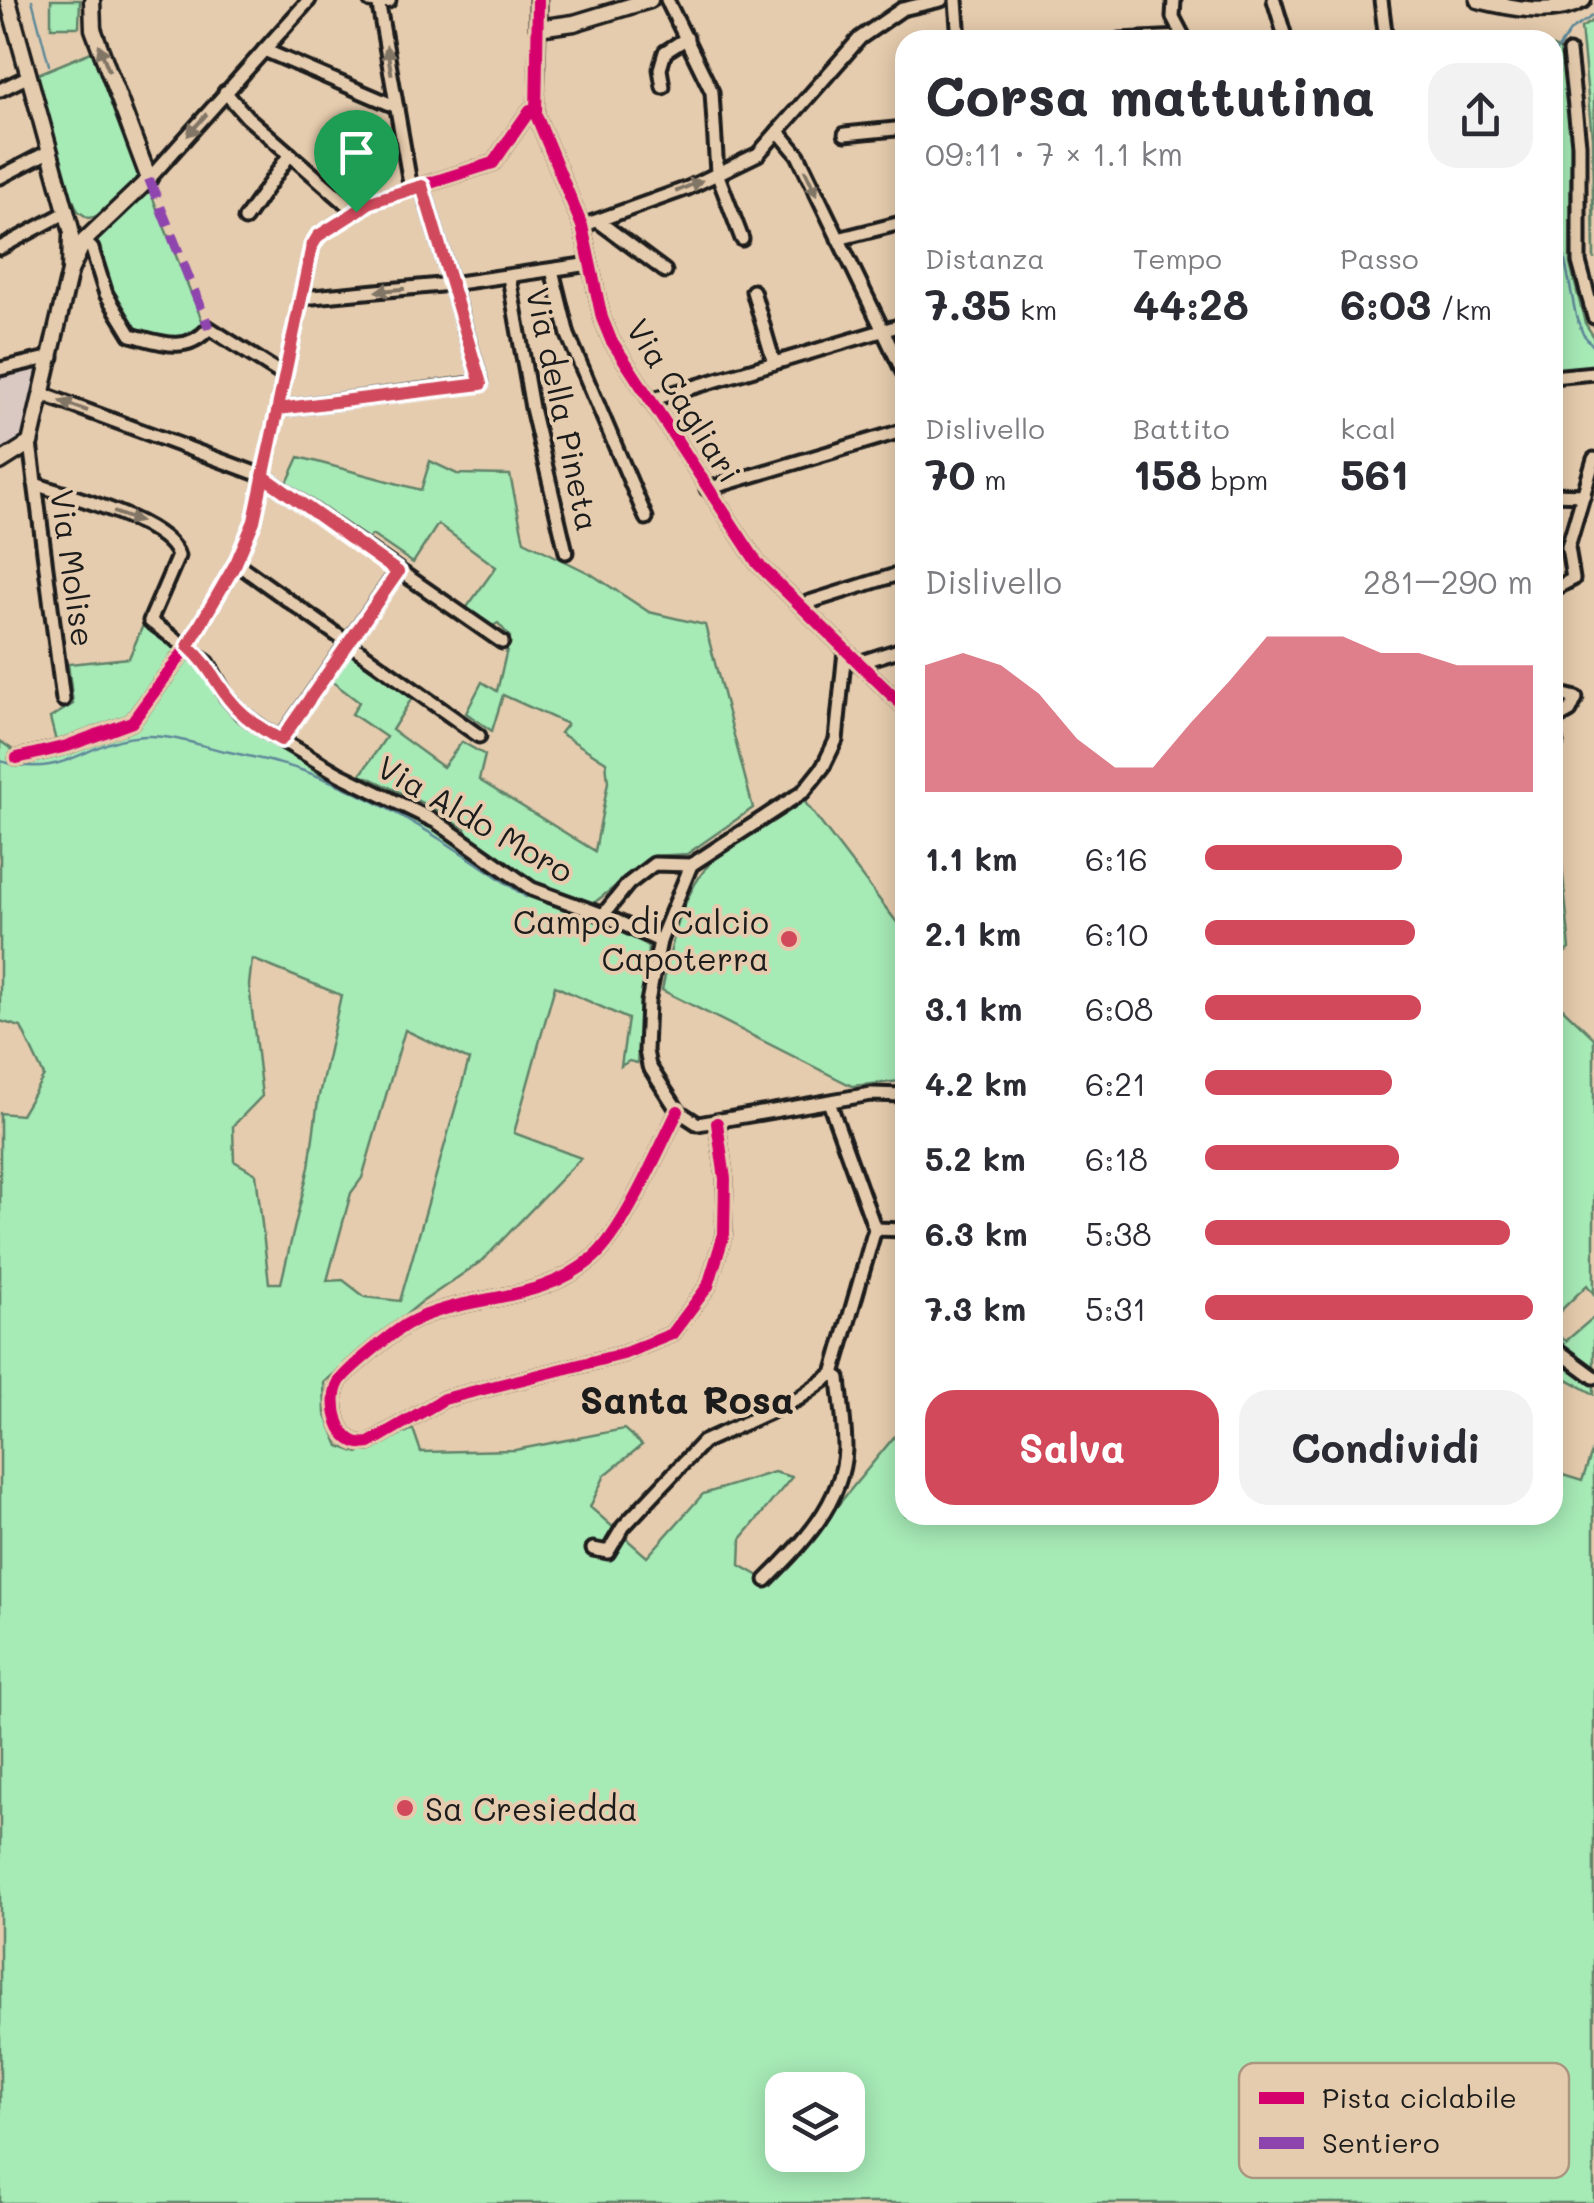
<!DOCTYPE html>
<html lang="it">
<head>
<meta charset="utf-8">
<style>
  body { margin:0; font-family:Mali,sans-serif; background:#f2f2f3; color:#2b2b33; height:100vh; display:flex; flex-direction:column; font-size:38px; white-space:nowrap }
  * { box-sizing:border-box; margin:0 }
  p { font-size:32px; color:#7c7c81 }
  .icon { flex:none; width:55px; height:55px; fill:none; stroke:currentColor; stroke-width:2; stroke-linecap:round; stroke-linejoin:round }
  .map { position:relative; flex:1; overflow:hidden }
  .drawer { position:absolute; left:895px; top:30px; width:668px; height:1495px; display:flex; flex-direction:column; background:#fff; border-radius:30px; box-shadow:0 5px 25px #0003 }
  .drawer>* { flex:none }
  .fabs { position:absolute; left:765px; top:2072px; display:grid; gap:20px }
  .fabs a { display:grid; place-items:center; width:100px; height:100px; border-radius:20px; background:#fff; box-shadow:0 5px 25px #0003; font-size:50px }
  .pin { position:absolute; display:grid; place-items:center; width:85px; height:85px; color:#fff; margin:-102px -42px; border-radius:50% 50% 50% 0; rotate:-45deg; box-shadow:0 0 10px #0007 }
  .pin .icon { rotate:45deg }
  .round { display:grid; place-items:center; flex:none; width:105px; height:105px; border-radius:30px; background:#f2f2f3 }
  .headline { display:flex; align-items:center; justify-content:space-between; height:170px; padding:0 30px }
  h1 { font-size:55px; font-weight:700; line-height:75px }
  .figures { display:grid; grid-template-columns:repeat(3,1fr); gap:15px; height:170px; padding:10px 30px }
  .figures div { display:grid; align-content:center }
  .figures b { font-size:42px; font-weight:700 }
  .figures small { font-size:28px; font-weight:400 }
  .figures p { font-size:28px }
  .chart { height:280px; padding:20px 30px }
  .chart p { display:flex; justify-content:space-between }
  .chart svg { width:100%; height:180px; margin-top:10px; fill:#d1495b; opacity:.7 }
  .cta { display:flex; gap:20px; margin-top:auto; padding:20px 30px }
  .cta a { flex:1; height:115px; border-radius:30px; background:#d1495b; color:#fff; font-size:40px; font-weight:700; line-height:115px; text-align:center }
  .cta a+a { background:#f2f2f3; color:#2b2b33 }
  ul { padding:0 30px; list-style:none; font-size:32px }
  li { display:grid; grid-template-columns:160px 120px 1fr; align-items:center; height:75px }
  li i { height:25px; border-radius:12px; background:#d1495b }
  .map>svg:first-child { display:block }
  .built { fill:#dac9c3 }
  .green { fill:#a6eab6; stroke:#618369; stroke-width:2.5; fill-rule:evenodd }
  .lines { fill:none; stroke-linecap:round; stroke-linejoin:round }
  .stream { stroke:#5f8999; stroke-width:2.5 }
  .minor-casing { stroke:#1c1c1c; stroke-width:19 }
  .tertiary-casing { stroke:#1c1c1c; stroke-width:21 }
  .minor { stroke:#e6ccae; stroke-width:11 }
  .tertiary { stroke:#e6ccae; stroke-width:14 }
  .quiet { stroke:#8e44ad; stroke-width:10; stroke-dasharray:20 10; stroke-linecap:butt }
  .cycleway-casing { stroke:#e6ccae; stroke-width:19 }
  .cycleway { stroke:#d6006c; stroke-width:12 }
  .oneway { fill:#817465 }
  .route-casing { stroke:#fff; stroke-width:20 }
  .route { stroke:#d1495b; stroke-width:12 }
  .poi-dot { fill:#d1495b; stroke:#e6ccae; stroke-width:4 }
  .labels { text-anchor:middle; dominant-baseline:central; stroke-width:8; stroke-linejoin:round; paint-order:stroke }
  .street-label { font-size:32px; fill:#1c1c1c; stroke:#e6ccae }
  .poi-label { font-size:32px; fill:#1c1c1c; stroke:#e6ccae; text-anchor:end }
  .quarter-label { font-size:38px; font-weight:bold; fill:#1c1c1c; stroke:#e6ccae }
  .key { fill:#e6ccae; stroke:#a99782; stroke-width:2.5 }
  .key-label { font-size:28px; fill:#1c1c1c }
</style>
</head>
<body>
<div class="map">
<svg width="1594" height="2203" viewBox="0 0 1594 2203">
  <rect width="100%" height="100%" fill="#e6ccae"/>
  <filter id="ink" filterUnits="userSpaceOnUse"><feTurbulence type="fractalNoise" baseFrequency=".01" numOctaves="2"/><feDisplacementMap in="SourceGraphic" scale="20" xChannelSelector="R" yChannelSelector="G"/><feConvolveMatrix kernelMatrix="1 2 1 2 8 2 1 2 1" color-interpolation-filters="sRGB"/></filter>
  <g filter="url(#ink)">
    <polygon class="built" points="39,364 26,435 0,451 0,374"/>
    <g class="green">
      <polygon points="51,0 80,0 79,27 51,27"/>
      <polygon points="1594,20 1594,260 1592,137 1581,28"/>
      <polygon points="1553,47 1563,51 1571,137 1570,264 1585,323 1594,337 1594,367 1553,371"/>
      <path d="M96 50 142 170C127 188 112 216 88 218L78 211 73 200 33 76Z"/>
      <polygon points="148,186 203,323 201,329 172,342 136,331 106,286 95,242"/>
      <polygon points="299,457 421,490 430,461 457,474 510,475 524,541 591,574 649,612 705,625 753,808 687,854 654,856 590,906 531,884 466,835 465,828 439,815 439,811 368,777 359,777 386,737 352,714 359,702 330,680 350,653 412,698 392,730 443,767 462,742 485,755 479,780 595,851 608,782 606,762 560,733 567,724 503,695 492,731 466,713 482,682 497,691 510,637 498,623 491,627 465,610 496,567 438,524 413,563 372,535 366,540 287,483"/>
      <path d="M143 625 201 661 232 712 324 777 436 830 530 895 633 932 642 937 648 948 637 1063 629 1061 621 1066 628 1019 555 986 514 1133 581 1158 483 1260 419 1304 324 1382 325 1413 339 1446 358 1453 413 1429 421 1452 515 1450 624 1429 642 1445 605 1475 590 1507 647 1557 703 1494 774 1472 792 1477 741 1539 740 1565 773 1584 899 1431 905 1435V1515H1552L1553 1472 1582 1481 1594 1446V2203H0V1113L21 1115 44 1076 21 1027 0 1021V741L20 755V760L24 762 59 753 50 718 73 704 68 664 129 658ZM252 959 341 995 318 1100 309 1167 281 1283H269L256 1174 234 1161 233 1126 262 1096 249 985ZM405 1030 469 1060 400 1301 365 1297 343 1280 327 1281 351 1193 362 1178ZM782 2090H848V2155H782Z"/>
      <polygon points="1552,760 1570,949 1553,961 1552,961"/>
      <path d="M801 797 905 933V1074L901 1081 852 1086 662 990C672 942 682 883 724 850 749 831 777 817 801 797Z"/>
      <polygon points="1553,999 1594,1038 1594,1294 1587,1285 1553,1318"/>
      <polygon points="1594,1317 1594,1394 1553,1371 1552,1331 1566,1341"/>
    </g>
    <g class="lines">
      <g class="stream">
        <polyline points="32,0 49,65"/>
        <polyline points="1552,57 1571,30 1594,15"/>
        <polyline points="1552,195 1576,316 1583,334 1594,347"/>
        <path d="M0 761C69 781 84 739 145 736 170 735 196 744 220 750 247 756 275 761 301 770 382 798 457 848 526 897"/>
      </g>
      <g class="minor-casing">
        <g id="minor">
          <polyline points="378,0 411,189"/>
          <polyline points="667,0 712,92 717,173 742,239"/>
          <polyline points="956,0 959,40"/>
          <polyline points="1174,0 1173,17 1185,40"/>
          <polyline points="1274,0 1286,40"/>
          <polyline points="1381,0 1386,40"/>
          <polyline points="538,28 536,115 582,226 602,318 611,340 758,564 905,708"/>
          <polyline points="1120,40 1183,37"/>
          <polyline points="264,50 397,107"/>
          <polyline points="1569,52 1579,144 1579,262 1594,317"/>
          <polyline points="663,87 660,69 665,52 687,38"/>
          <polyline points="0,90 29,76"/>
          <polyline points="225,92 247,117 356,212"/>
          <polyline points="778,131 798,155 905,376"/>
          <polyline points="845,134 905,128"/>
          <polyline points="0,177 50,151"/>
          <polyline points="149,179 309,0"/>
          <polyline points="245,219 290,154"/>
          <polyline points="598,221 665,271"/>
          <polyline points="582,226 688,188 758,154 860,38 902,9 941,0"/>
          <polyline points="838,239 905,222"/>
          <path d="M84 241 92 249 106 294 131 335C159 342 186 355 209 328L283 375"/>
          <polyline points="0,248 67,212"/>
          <polyline points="552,270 568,335 646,518"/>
          <polyline points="509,277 532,408 566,552"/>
          <polyline points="753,291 774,363"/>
          <polyline points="302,298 451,284 590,264"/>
          <polyline points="0,369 52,357"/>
          <polyline points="1552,377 1594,373"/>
          <polyline points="42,394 263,476 502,642"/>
          <polyline points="650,400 905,324"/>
          <polyline points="278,409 481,383 422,186"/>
          <polyline points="30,443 63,700"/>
          <path d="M35 484C69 496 168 521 178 556L150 621 208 663 226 696 241 713 266 731 339 774 437 822 532 889 603 915 660 941"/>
          <polyline points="707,489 905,430"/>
          <polyline points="1552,494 1584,495"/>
          <polyline points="236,563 479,736"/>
          <polyline points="1552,590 1573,579 1568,547 1594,459"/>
          <polyline points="800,605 905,572"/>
          <polyline points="845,651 836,740 823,767 803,792 691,865 660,941 648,1002 646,1051 649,1066 678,1111 698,1124 871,1094 905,1095"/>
          <polyline points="858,663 905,648"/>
          <polyline points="1552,692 1576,698 1570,711 1552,721"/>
          <polyline points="1552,733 1556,743"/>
          <polyline points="281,739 398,571"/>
          <polyline points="17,758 67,746 132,722 188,646 236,563 254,521 312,246 318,236 370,202 493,163 530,110 534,109"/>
          <polyline points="603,915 628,884 654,864 691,865"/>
          <path d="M678 1111C658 1150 625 1229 594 1257 538 1306 466 1292 409 1323 397 1329 345 1371 339 1382 328 1400 337 1449 369 1443L444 1399 623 1354 672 1334 708 1286 724 1234 725 1179 717 1123"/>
          <polyline points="875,1229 905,1230"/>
          <polyline points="1552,1346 1594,1377"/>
          <polyline points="593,1549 608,1552 623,1527 703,1442 798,1399 833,1374 875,1229 829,1102"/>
          <path d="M766 1580C801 1545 843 1503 845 1449 845 1426 841 1401 839 1378L833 1374"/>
        </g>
      </g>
      <g class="tertiary-casing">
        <g id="tertiary">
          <polyline points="8,0 71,229"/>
          <polyline points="371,0 388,0"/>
          <polyline points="538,0 538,28 574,23 650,0"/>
          <path d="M1478 0C1510 8 1553 17 1583 0"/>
          <polyline points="70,271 84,241 149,179 93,29 92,0"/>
          <polyline points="0,462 30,443 70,271 71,236"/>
        </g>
      </g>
      <use href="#minor" class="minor"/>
      <use href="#tertiary" class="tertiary"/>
      <polyline class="quiet" points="149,179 209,328"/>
      <g class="cycleway-casing">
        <g id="cycleway">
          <polyline points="538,0 536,115 582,226 602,318 611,340 758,564 905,708"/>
          <polyline points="17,758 67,746 132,722 188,646 236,563 254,521 312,246 318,236 370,202 493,163 530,110 534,109"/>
          <path d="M678 1111C658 1150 625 1229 594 1257 538 1306 466 1292 409 1323 397 1329 345 1371 339 1382 328 1400 337 1449 369 1443L444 1399 623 1354 672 1334 708 1286 724 1234 725 1179 717 1123"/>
        </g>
      </g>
      <use href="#cycleway" class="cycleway"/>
    </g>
    <defs><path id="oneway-solid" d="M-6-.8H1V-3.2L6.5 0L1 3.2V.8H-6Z" transform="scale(2.5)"/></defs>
    <g class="oneway">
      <use href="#oneway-solid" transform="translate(104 58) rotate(-111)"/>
      <use href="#oneway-solid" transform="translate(389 60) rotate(-100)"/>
      <use href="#oneway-solid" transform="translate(197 125) rotate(131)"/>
      <use href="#oneway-solid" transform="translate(811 183) rotate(65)"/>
      <use href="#oneway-solid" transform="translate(689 186) rotate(-23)"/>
      <use href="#oneway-solid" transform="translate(390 290) rotate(175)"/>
      <use href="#oneway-solid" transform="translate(74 406) rotate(-160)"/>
      <use href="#oneway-solid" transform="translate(127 517) rotate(20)"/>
    </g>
  </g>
  <g class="lines" filter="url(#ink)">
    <g class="route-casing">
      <path id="route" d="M356 212 318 236 312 246 254 521 236 563 188 646C209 665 213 678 229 699 243 717 261 729 281 740L398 572 263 476 278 409 481 384 422 186 370 202 356 212"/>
    </g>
    <use href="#route" class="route"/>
  </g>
  <g class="poi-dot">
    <circle cx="789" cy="939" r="10"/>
    <circle cx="405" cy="1808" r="10"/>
  </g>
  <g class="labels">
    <g class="street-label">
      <text transform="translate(685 400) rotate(58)">Via Cagliari</text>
      <text transform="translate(564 409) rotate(78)">Via della Pineta</text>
      <text transform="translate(74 568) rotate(82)">Via Molise</text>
      <text transform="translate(476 818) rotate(30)">Via Aldo Moro</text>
    </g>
    <g class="poi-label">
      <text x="769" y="921">Campo di Calcio<tspan x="769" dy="37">Capoterra</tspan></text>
      <text x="425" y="1808" text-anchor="start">Sa Cresiedda</text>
    </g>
    <g class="quarter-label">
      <text x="687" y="1399">Santa Rosa</text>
    </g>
  </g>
  <rect x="1239" y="2063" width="330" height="115" rx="15" class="key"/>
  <rect x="1259" y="2092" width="45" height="12" fill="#d6006c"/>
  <rect x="1259" y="2137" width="45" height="12" fill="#8e44ad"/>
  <g class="key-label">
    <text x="1322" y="2108">Pista ciclabile</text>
    <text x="1322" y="2153">Sentiero</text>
  </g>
</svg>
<div class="fabs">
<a><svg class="icon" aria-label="layers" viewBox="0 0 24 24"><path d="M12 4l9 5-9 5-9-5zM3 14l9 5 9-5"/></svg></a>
</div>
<div class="pin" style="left:356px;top:212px;background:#1e9e55"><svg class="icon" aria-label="arrive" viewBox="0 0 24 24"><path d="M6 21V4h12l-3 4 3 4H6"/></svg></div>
<section class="drawer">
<div class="headline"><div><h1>Corsa mattutina</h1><p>09:11 · 7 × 1.1 km</p></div><a class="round"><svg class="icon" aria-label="share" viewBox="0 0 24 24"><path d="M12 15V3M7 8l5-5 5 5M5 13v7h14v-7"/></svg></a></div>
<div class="figures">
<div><p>Distanza</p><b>7.35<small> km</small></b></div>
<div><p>Tempo</p><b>44:28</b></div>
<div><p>Passo</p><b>6:03<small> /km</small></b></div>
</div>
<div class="figures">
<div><p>Dislivello</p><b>70<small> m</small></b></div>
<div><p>Battito</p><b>158<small> bpm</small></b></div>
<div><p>kcal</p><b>561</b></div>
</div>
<div class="chart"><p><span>Dislivello</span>281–290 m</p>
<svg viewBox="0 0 160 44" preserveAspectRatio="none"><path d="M0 44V13L10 10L20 13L30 20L40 31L50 38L60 38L70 27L80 17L90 6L100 6L110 6L120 10L130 10L140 13L150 13L160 13V44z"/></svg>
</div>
<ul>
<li><b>1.1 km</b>6:16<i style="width:60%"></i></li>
<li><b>2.1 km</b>6:10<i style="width:64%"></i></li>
<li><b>3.1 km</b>6:08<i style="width:66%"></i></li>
<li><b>4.2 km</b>6:21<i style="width:57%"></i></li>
<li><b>5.2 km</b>6:18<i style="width:59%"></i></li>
<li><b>6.3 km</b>5:38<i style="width:93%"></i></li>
<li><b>7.3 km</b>5:31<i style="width:100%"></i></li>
</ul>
<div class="cta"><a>Salva</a><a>Condividi</a></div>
</section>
</div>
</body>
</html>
